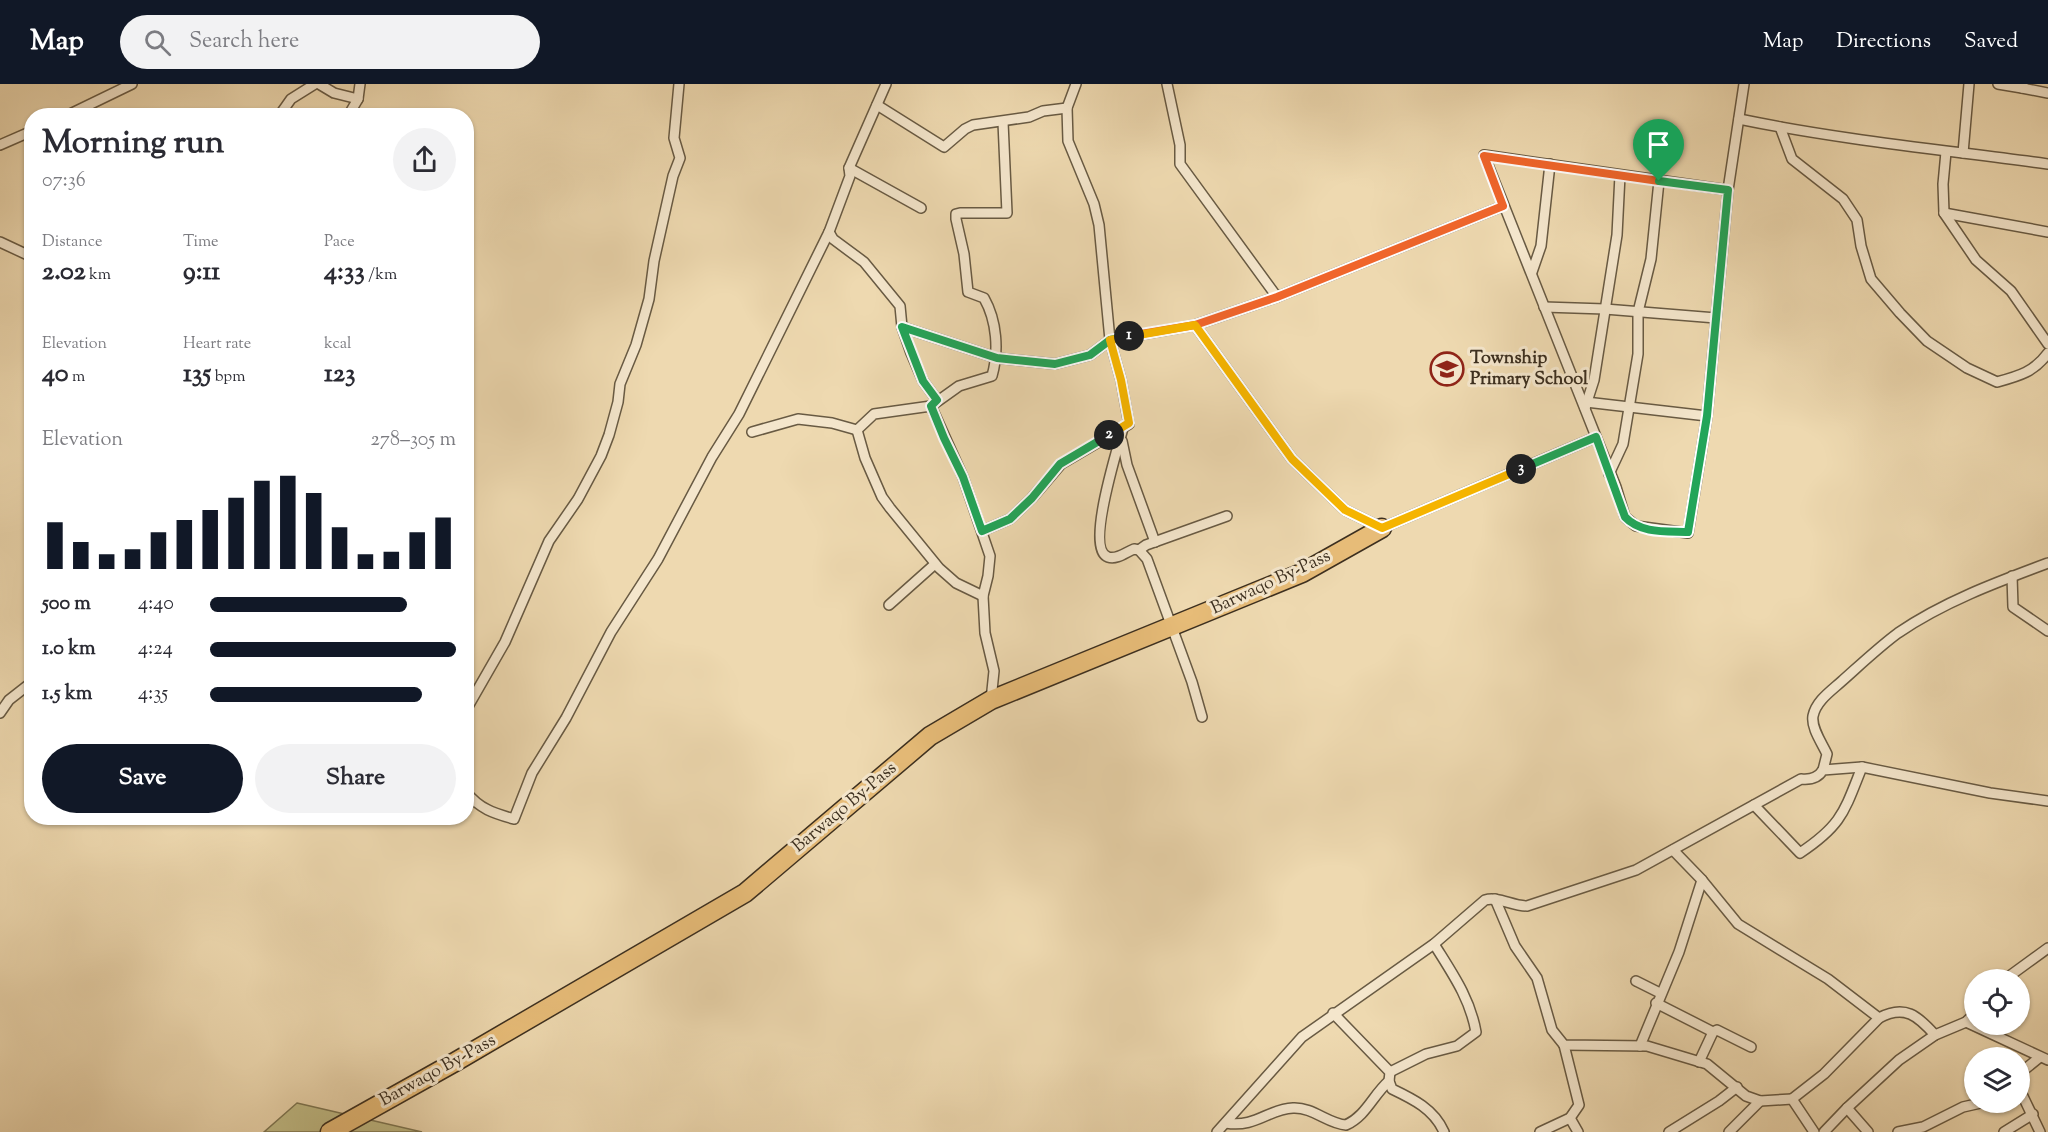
<!DOCTYPE html>
<html lang="en">
<head>
<meta charset="utf-8">
<style>
  body { margin:0; font-family:"Sorts Mill Goudy",serif; background:#f2f2f3; color:#2b2b33; height:100vh; display:flex; flex-direction:column; font-size:22px; white-space:nowrap }
  * { box-sizing:border-box; margin:0 }
  p { font-size:20px; color:#7c7c81 }
  .icon { flex:none; width:33px; height:33px; fill:none; stroke:currentColor; stroke-width:2; stroke-linecap:round; stroke-linejoin:round }
  .map { position:relative; flex:1; overflow:hidden }
  .drawer { position:absolute; left:24px; top:24px; width:450px; height:717px; display:flex; flex-direction:column; background:#fff; border-radius:24px; box-shadow:0 2px 4px #0004 }
  .drawer>* { flex:none }
  .fabs { position:absolute; left:1964px; top:885px; display:grid; gap:12px }
  .fabs a { display:grid; place-items:center; width:66px; height:66px; border-radius:50%; background:#fff; box-shadow:0 2px 4px #0004; font-size:30px }
  .pin { position:absolute; display:grid; place-items:center; width:51px; height:51px; color:#fff; margin:-62px -26px; border-radius:50% 50% 50% 0; rotate:-45deg; box-shadow:0 0 6px #0007 }
  .pin .icon { rotate:45deg }
  .km { position:absolute; width:30px; height:30px; margin:-15px; border-radius:50%; background:#222; color:#fff; font-size:16px; line-height:30px; text-align:center }
  .round { display:grid; place-items:center; flex:none; width:63px; height:63px; border-radius:32px; background:#f2f2f3 }
  .overview { display:flex; align-items:center; justify-content:space-between; height:102px; padding:0 18px }
  h1 { font-size:33px; font-weight:700; line-height:45px }
  .figures { display:grid; grid-template-columns:repeat(3,1fr); gap:9px; height:102px; padding:6px 18px }
  .figures div { display:grid; align-content:center }
  .figures b { font-size:26px; font-weight:700 }
  .figures small { font-size:16px; font-weight:400 }
  .figures p { font-size:16px }
  .chart { height:168px; padding:12px 18px }
  .chart p { display:flex; justify-content:space-between }
  .chart svg { width:100%; height:108px; margin-top:6px; stroke:#111827; stroke-width:6 }
  .button { display:flex; gap:12px; margin-top:auto; padding:12px 18px }
  .button a { flex:1; height:69px; border-radius:36px; background:#111827; color:#fff; font-size:24px; font-weight:700; line-height:69px; text-align:center }
  .button a+a { background:#f2f2f3; color:#2b2b33 }
  ul { padding:0 18px; list-style:none; font-size:20px }
  li { display:grid; grid-template-columns:96px 72px 1fr; align-items:center; height:45px }
  li i { height:15px; border-radius:8px; background:#111827 }
  header { display:flex; align-items:center; gap:36px; box-sizing:border-box; height:84px; padding:0 30px; background:#111827; color:#fff }
  header strong { font-size:28px }
  nav { display:flex; gap:33px; margin-inline-start:auto; font-size:21px }
  .search { width:420px; height:54px; background:#f2f2f3; display:flex; align-items:center; gap:15px; box-sizing:border-box; padding:0 21px; border-radius:33px; color:#7c7c81; font-size:22px }
  .map>svg:first-child { display:block }
  .green { fill:#c1bc86; stroke:#7e7652; stroke-width:1.5 }
  .lines { fill:none; stroke-linecap:round; stroke-linejoin:round }
  .street-casing { stroke:#685a43; stroke-width:12 }
  .highway-casing { stroke:#3c2f1f; stroke-width:21 }
  .street { stroke:#f4e6cc; stroke-width:9 }
  .highway { stroke:#e7bc78; stroke-width:18 }
  .split-1-casing { stroke:#fff; stroke-width:12 }
  .split-2-casing { stroke:#fff; stroke-width:12 }
  .split-3-casing { stroke:#fff; stroke-width:12 }
  .split-4-casing { stroke:#fff; stroke-width:12 }
  .split-1 { stroke:#f0652b; stroke-width:8 }
  .split-2 { stroke:#22a559; stroke-width:8 }
  .split-3 { stroke:#f5b400; stroke-width:8 }
  .split-4 { stroke:#22a559; stroke-width:8 }
  .labels { text-anchor:middle; dominant-baseline:central; stroke-width:6; stroke-linejoin:round; paint-order:stroke }
  .poi-label { font-size:18px; font-weight:bold; fill:#3c2f1f; stroke:#f4e6cc; text-anchor:start }
  .street-label { font-size:18px; fill:#3c2f1f; stroke:#f4e6cc }
</style>
</head>
<body>
<header>
<strong>Map</strong>
<div class="search"><svg class="icon" aria-label="search" viewBox="0 0 24 24"><circle cx="10" cy="10" r="6"/><path d="M15 15l6 6"/></svg>Search here</div>
<nav><a>Map</a><a>Directions</a><a>Saved</a></nav>
</header>
<div class="map">
<svg width="2048" height="1048" viewBox="0 0 2048 1048">
  <rect width="100%" height="100%" fill="#eed9b0"/>
  <filter id="stains"><feTurbulence type="fractalNoise" baseFrequency=".00333" numOctaves="4"/><feColorMatrix values="0 0 0 0 .2 0 0 0 0 .09 0 0 0 0 .02 0 0 0 .5 -.17"/></filter>
  <radialGradient id="worn" r=".72"><stop offset=".6" stop-color="#630" stop-opacity="0"/><stop offset="1" stop-color="#630" stop-opacity=".3"/></radialGradient>
  <polygon class="green" points="297,1019 422,1048 264,1048"/>
  <g class="lines">
    <g class="street-casing">
      <g id="street">
        <polyline points="319,0 334,9 358,15"/>
        <polyline points="1167,0 1180,61 1180,80 1277,213"/>
        <polyline points="1998,0 2022,4 2023,0"/>
        <polyline points="2022,4 2048,9"/>
        <polyline points="877,21 944,63 965,45 973,41 1029,33 1043,27 1067,24"/>
        <polyline points="66,32 132,0"/>
        <polyline points="279,32 291,15 315,0"/>
        <polyline points="348,32 358,15 360,0"/>
        <polyline points="410,32 411,30"/>
        <path d="M1739 35C1841 56 1945 66 2048 80"/>
        <path d="M1780 43 1792 75 1843 115 1857 136 1861 162 1871 195 1900 229 1927 257 1967 284 1997 298C2019 292 2034 288 2048 269"/>
        <polyline points="0,61 32,47"/>
        <polyline points="1946,68 1943,100 1944,129 1976,176 2011,207 2048,260"/>
        <polyline points="1963,69 1969,0"/>
        <polyline points="849,84 921,124"/>
        <polyline points="1728,106 1484,71 1616,403 1625,433 1636,442 1688,449 1707,332 1728,106 1744,0"/>
        <polyline points="1944,129 2048,148"/>
        <polyline points="829,148 833,155 864,178 900,222 902,243 911,269 923,297 937,316"/>
        <polyline points="0,158 32,173"/>
        <polyline points="1532,188 1541,162 1550,80"/>
        <polyline points="1544,223 1605,225 1716,234"/>
        <polyline points="1195,241 1292,375 1345,426 1382,444 1596,353"/>
        <polyline points="902,243 997,274 1055,280 1090,271 1110,256 1195,241 1277,213 1503,122"/>
        <polyline points="1586,318 1707,332"/>
        <polyline points="931,322 963,393 990,472 988,492 983,512 985,549 994,587 991,616"/>
        <polyline points="1585,324 1594,296 1617,151 1620,91"/>
        <path d="M1123 344C1118 364 1085 465 1108 473 1117 476 1126 468 1134 465L1139 466 1147 475 1192 598 1202 633"/>
        <polyline points="857,346 865,374 882,413 890,424 939,484 956,499 983,512"/>
        <path d="M752 348 798 335 832 339 857 346 874 330 931 322 959 302 992 292C999 267 997 237 984 214L968 208 964 170 956 135V130L960 129H1007L1003 38"/>
        <polyline points="1122,357 1127,381 1155,458"/>
        <polyline points="1609,390 1623,360 1638,270 1638,228 1651,175 1659,97"/>
        <polyline points="982,447 1010,435 1032,414 1061,380 1129,340 1121,296 1110,256 1099,141 1094,120 1068,57 1067,24 1076,0"/>
        <polyline points="1139,466 1146,461 1227,432"/>
        <polyline points="2012,492 2013,523 2048,547"/>
        <polyline points="889,521 935,480"/>
        <polyline points="466,626 505,558 549,457 578,415 601,372 609,351 618,318 620,300 636,261 649,215 654,177 673,92 680,74 674,54 679,0"/>
        <polyline points="0,629 9,616 32,598"/>
        <path d="M1823 686 1827 670C1822 659 1811 644 1813 632 1816 617 1831 607 1842 597 1860 581 1879 563 1898 549 1943 518 1997 498 2048 479"/>
        <path d="M466 708C480 725 493 729 514 735L532 689 566 634 611 548 658 475 712 373 739 330 829 148 850 92 849 84 886 0"/>
        <path d="M1754 721 1800 769C1842 741 1844 728 1862 683"/>
        <polyline points="1673,766 1702,796 1738,840 1828,895 1879,934"/>
        <polyline points="1495,815 1515,862 1537,894 1552,946 1564,961 1647,962 1707,980 1746,1012 1760,1017 1792,1015 1814,1048"/>
        <polyline points="2004,896 2048,864"/>
        <polyline points="1636,897 1660,909"/>
        <polyline points="1656,919 1713,948"/>
        <path d="M1333 929 1390 988 1389 997 1392 1005C1413 1015 1434 1025 1444 1048"/>
        <polyline points="1966,938 2048,976"/>
        <polyline points="1640,962 1679,868 1702,796"/>
        <polyline points="1699,978 1713,948 1717,946 1751,963"/>
        <path d="M1390 988 1426 970 1457 962 1476 948C1470 914 1452 889 1434 860"/>
        <polyline points="2019,990 2040,973"/>
        <polyline points="2019,1004 2040,1048"/>
        <path d="M1792 1015 1824 990 1879 934C1905 920 1918 932 1935 951"/>
        <polyline points="1847,1024 1868,1048"/>
        <polyline points="1570,1034 1578,1048"/>
        <path d="M1226 1039C1256 1044 1268 1025 1293 1024 1313 1023 1328 1040 1346 1041 1366 1032 1373 1011 1389 997"/>
        <path d="M1217 1048 1302 953 1434 860 1485 816C1498 812 1512 822 1527 822L1636 786 1801 695C1810 696 1818 694 1823 686L1862 683 1990 709 2048 717"/>
        <polyline points="1540,1048 1570,1034 1579,1021 1564,961"/>
        <polyline points="1669,1048 1719,1017 1737,1003"/>
        <polyline points="1729,1048 1760,1017"/>
        <polyline points="1824,1048 1847,1024 1899,976 1935,951 1966,938 1974,930"/>
        <polyline points="1898,1048 1923,1043 1963,1023 1985,1018"/>
        <polyline points="2004,1048 2033,1030"/>
      </g>
    </g>
    <g class="highway-casing">
      <polyline id="highway" points="330,1048 455,978 745,809 930,652 991,616 1302,489 1382,444"/>
    </g>
    <use href="#street" class="street"/>
    <use href="#highway" class="highway"/>
  </g>
  <g class="lines">
    <g class="split-1-casing">
      <polyline id="split-1" points="1129,252 1195,241 1277,213 1503,122 1484,72 1659,97"/>
    </g>
    <g class="split-2-casing">
      <polyline id="split-2" points="1109,351 1060,380 1032,414 1010,435 982,447 963,393 944,354 931,322 937,316 923,297 902,243 997,274 1055,280 1090,271 1110,256 1129,252"/>
    </g>
    <g class="split-3-casing">
      <polyline id="split-3" points="1109,351 1129,339 1121,296 1110,256 1195,241 1292,375 1345,426 1382,444 1521,385"/>
    </g>
    <g class="split-4-casing">
      <path id="split-4" d="M1521 385 1596 353 1625 433C1641 450 1667 447 1688 448L1707 332 1728 106 1659 97"/>
    </g>
    <use href="#split-1" class="split-1"/>
    <use href="#split-2" class="split-2"/>
    <use href="#split-3" class="split-3"/>
    <use href="#split-4" class="split-4"/>
  </g>
  <defs>
    <g id="school-ring" transform="scale(1.725)"><circle r="9.5" fill="#f4e6cc" stroke="#8f2418" stroke-width="1.5"/><path d="M0-5L7-2L0 1L-7-2ZM-4 1L0 2.5L4 1V4Q0 6-4 4Z" fill="#8f2418"/></g>
  </defs>
  <g fill-rule="evenodd">
    <use href="#school-ring" x="1447" y="285"/>
  </g>
  <g class="labels">
    <g class="poi-label">
      <text x="1470" y="275">Township<tspan x="1470" dy="21">Primary School</tspan></text>
    </g>
    <g class="street-label">
      <text transform="translate(1271 499) rotate(-25)">Barwaqo By-Pass</text>
      <text transform="translate(845 724) rotate(-40)">Barwaqo By-Pass</text>
      <text transform="translate(438 987) rotate(-29)">Barwaqo By-Pass</text>
    </g>
  </g>
  <rect width="100%" height="100%" filter="url(#stains)"/>
  <rect width="100%" height="100%" fill="url(#worn)"/>
</svg>
<div class="fabs">
<a><svg class="icon" aria-label="locate" viewBox="0 0 24 24"><circle cx="12" cy="12" r="6"/><path d="M12 2v4M12 18v4M2 12h4M18 12h4"/></svg></a>
<a><svg class="icon" aria-label="layers" viewBox="0 0 24 24"><path d="M12 4l9 5-9 5-9-5zM3 14l9 5 9-5"/></svg></a>
</div>
<div class="pin" style="left:1659px;top:97px;background:#1e9e55"><svg class="icon" aria-label="arrive" viewBox="0 0 24 24"><path d="M6 21V4h12l-3 4 3 4H6"/></svg></div>
<b class="km" style="left:1129px;top:252px">1</b>
<b class="km" style="left:1109px;top:351px">2</b>
<b class="km" style="left:1521px;top:385px">3</b>
<section class="drawer">
<div class="overview"><div><h1>Morning run</h1><p>07:36</p></div><a class="round"><svg class="icon" aria-label="share" viewBox="0 0 24 24"><path d="M12 15V3M7 8l5-5 5 5M5 13v7h14v-7"/></svg></a></div>
<div class="figures">
<div><p>Distance</p><b>2.02<small> km</small></b></div>
<div><p>Time</p><b>9:11</b></div>
<div><p>Pace</p><b>4:33<small> /km</small></b></div>
</div>
<div class="figures">
<div><p>Elevation</p><b>40<small> m</small></b></div>
<div><p>Heart rate</p><b>135<small> bpm</small></b></div>
<div><p>kcal</p><b>123</b></div>
</div>
<div class="chart"><p><span>Elevation</span>278–305 m</p>
<svg viewBox="0 0 160 44" preserveAspectRatio="none"><path d="M5 44V25M15 44V33M25 44V38M35 44V36M45 44V29M55 44V24M65 44V20M75 44V15M85 44V8M95 44V6M105 44V13M115 44V27M125 44V38M135 44V37M145 44V29M155 44V23"/></svg>
</div>
<ul>
<li><b>500 m</b>4:40<i style="width:80%"></i></li>
<li><b>1.0 km</b>4:24<i style="width:100%"></i></li>
<li><b>1.5 km</b>4:35<i style="width:86%"></i></li>
</ul>
<div class="button"><a>Save</a><a>Share</a></div>
</section>
</div>
</body>
</html>
